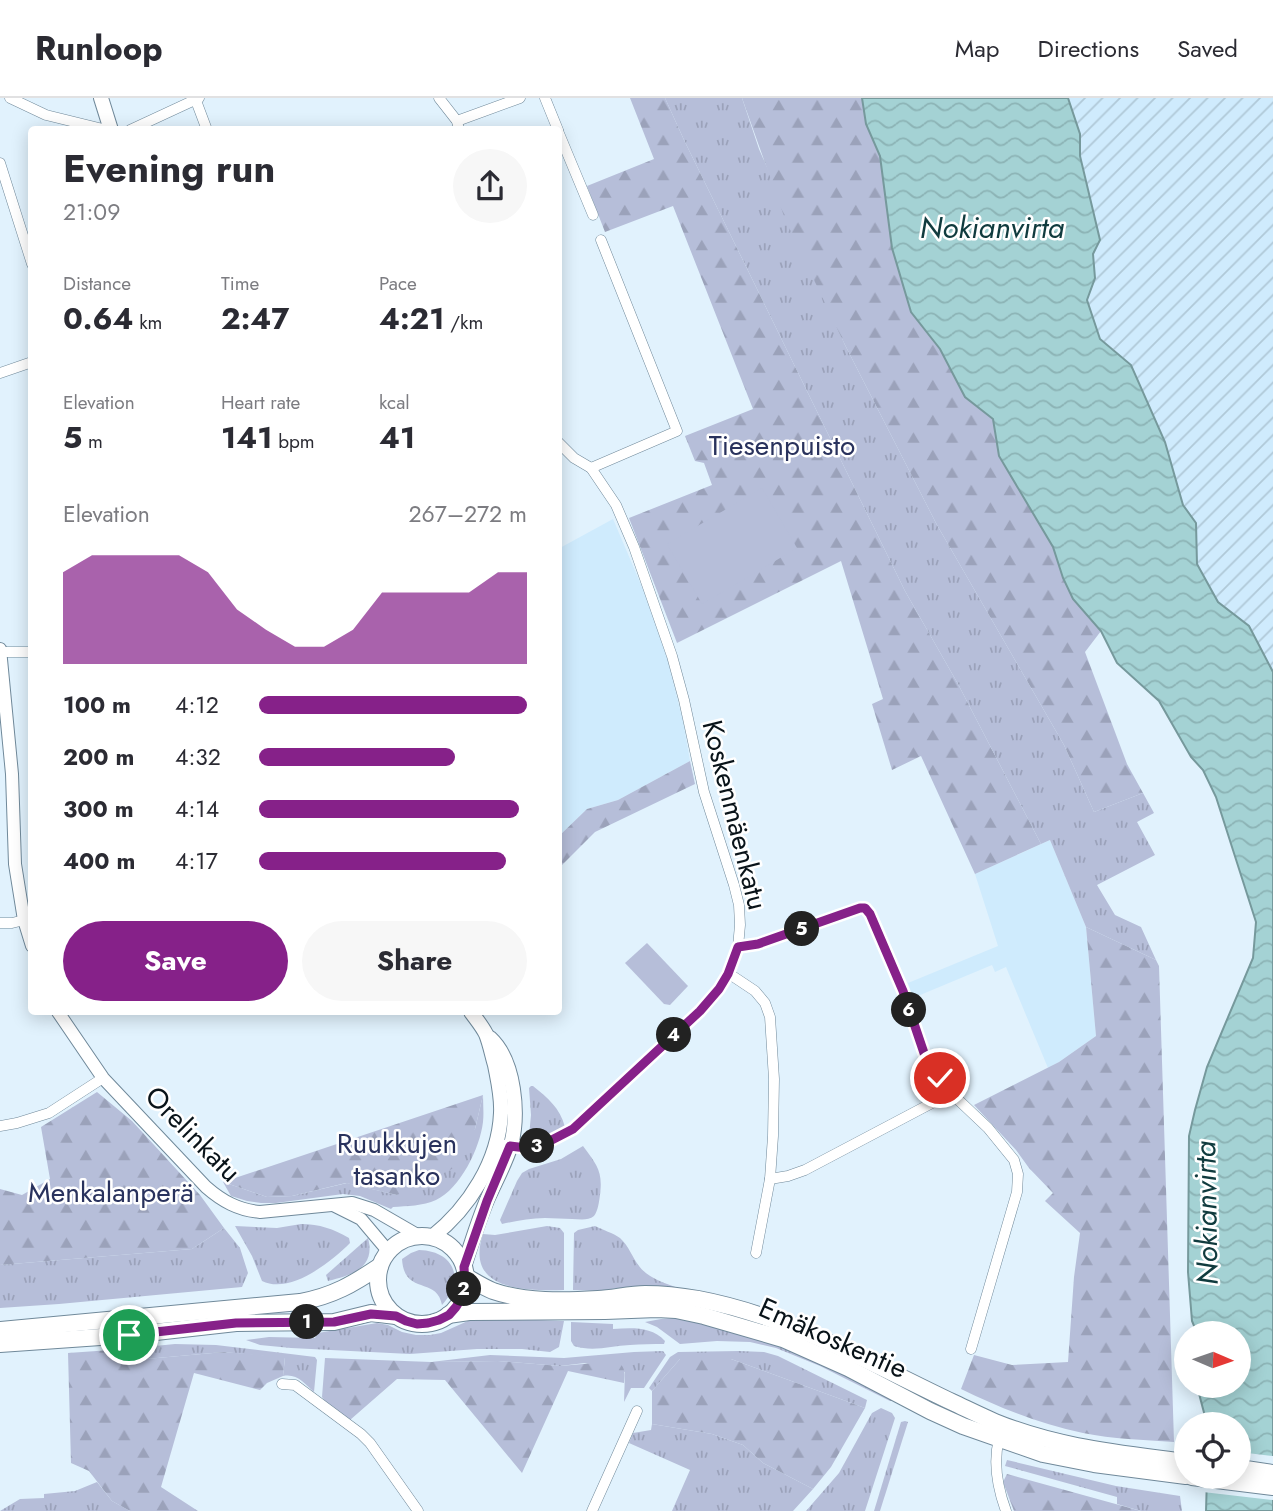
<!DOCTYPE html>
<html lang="en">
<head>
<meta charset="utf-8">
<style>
  body { margin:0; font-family:Jost,sans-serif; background:#f7f7f7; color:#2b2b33; height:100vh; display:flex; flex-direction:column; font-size:26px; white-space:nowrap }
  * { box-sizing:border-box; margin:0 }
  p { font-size:23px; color:#7c7c81 }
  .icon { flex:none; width:38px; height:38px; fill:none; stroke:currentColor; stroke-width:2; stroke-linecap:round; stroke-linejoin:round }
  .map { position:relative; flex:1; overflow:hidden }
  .side { position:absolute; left:28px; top:28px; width:534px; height:889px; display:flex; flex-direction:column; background:#fff; border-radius:7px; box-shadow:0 4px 18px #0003 }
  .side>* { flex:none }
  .needle { width:46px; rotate:92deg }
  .tools { position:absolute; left:1174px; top:1223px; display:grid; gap:14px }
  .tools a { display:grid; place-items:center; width:77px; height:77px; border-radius:50%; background:#fff; box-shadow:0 4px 18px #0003; font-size:35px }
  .pin { position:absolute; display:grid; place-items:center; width:60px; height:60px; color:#fff; margin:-30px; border:4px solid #fff; border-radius:50%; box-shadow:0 2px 7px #0007 }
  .km { position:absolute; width:35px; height:35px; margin:-18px; border-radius:50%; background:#222; color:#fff; font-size:19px; line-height:35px; text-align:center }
  .round { display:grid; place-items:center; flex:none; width:74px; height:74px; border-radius:37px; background:#f7f7f7 }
  .summary { display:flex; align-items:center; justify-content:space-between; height:119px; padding:0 35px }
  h1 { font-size:38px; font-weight:700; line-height:52px }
  .figures { display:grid; grid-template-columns:repeat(3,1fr); gap:10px; height:119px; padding:7px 35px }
  .figures div { display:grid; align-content:center }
  .figures b { font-size:30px; font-weight:700 }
  .figures small { font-size:19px; font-weight:400 }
  .figures p { font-size:19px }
  .chart { height:196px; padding:14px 35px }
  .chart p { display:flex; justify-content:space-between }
  .chart svg { width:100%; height:126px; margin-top:7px; fill:#862189; opacity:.7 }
  .action { display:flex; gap:14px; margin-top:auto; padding:14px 35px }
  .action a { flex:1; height:80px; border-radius:42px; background:#862189; color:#fff; font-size:28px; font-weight:700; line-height:80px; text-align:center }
  .action a+a { background:#f7f7f7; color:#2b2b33 }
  ul { padding:0 35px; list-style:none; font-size:23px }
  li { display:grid; grid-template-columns:112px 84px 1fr; align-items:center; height:52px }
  li i { height:18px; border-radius:9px; background:#862189 }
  header { display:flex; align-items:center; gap:42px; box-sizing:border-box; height:98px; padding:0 35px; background:#fff; border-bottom:2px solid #e1e1e2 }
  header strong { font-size:33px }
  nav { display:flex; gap:38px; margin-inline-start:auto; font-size:24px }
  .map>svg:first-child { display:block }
  .built { fill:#cfebfd }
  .industrial { fill:url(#industrial-furrows) }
  .grass { fill:url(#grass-tufts) }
  .forest { fill:url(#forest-firs) }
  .pitch { fill:#b6bed9 }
  .water { fill:url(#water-waves); stroke:#76999c; stroke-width:2 }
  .pier { fill:#e1f2fd }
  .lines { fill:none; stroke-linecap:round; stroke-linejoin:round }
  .minor-casing { stroke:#70899a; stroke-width:11 }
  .tertiary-casing { stroke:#70899a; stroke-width:14 }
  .secondary-casing { stroke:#70899a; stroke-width:16 }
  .primary-casing { stroke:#70899a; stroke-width:18 }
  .minor { stroke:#fff; stroke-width:10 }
  .tertiary { stroke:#fff; stroke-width:12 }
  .secondary { stroke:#fff; stroke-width:14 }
  .primary { stroke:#fff; stroke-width:16 }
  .route-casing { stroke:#fff; stroke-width:14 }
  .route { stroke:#862189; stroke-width:9 }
  .labels { text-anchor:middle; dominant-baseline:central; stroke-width:5; stroke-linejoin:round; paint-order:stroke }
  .park-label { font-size:28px; fill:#29325d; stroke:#fff }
  .street-label { font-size:28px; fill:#091319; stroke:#fff }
  .water-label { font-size:30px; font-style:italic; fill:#103b3e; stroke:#fff }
</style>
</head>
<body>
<header>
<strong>Runloop</strong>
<nav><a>Map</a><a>Directions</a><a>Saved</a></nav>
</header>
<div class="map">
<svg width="1273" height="1413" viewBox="0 0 1273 1413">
  <defs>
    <pattern id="industrial-furrows" width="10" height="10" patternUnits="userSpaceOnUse" patternTransform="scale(1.75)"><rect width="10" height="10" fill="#cfebfd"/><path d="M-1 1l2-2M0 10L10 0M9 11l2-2" fill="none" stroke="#b0c9d8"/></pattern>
    <pattern id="grass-tufts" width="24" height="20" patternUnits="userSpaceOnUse" patternTransform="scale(1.75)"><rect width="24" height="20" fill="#b6bed9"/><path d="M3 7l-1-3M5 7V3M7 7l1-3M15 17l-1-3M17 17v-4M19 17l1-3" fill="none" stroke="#9ba2ba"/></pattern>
    <pattern id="forest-firs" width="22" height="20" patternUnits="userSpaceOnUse" patternTransform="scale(1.75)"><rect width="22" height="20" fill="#b6bed9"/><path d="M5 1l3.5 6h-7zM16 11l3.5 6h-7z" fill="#9ba2ba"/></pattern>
    <pattern id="water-waves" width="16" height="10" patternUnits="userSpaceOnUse" patternTransform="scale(1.75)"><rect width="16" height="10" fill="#a4d2d4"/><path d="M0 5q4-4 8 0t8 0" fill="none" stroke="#8cb3b5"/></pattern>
  </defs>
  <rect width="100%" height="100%" fill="#e1f2fd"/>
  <g class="built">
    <polygon points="613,421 642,489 667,560 683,623 690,663 618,702 587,711 558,739 558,451"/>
    <polygon points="1050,742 1086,829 1096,938 1059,964 1048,970 1006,869 995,874 992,867 913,900 908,885 998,848 975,776"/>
  </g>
  <polygon class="industrial" points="1068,0 1273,0 1273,574 1249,528 1218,504 1197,465 1196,425 1183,407 1165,344 1116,253 1100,241 1087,202 1095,180 1093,156 1080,58 1080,36"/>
  <g class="grass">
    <polygon points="665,0 742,0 759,51 845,247 937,427 1064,647 1094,714 1143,695 1154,715 1137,724 1155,757 1097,787 1115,817 1141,829 1156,862 1086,829 1050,742 1041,746 958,586 905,493 684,42"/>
    <path d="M531 988H533C548 1000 560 1010 565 1029 555 1036 540 1046 529 1038L531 1017 529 990Z"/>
    <path d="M483 997C483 1006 484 1015 483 1024 480 1050 460 1091 436 1102 423 1108 407 1108 393 1109L391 1111 360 1098 343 1096 276 1105H261L247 1103 231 1098 223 1084 267 1099 292 1098 347 1085 397 1097 475 1031Z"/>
    <path d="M583 1048C597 1067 603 1073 600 1097 599 1104 598 1113 594 1118 588 1123 579 1121 572 1121 563 1121 554 1120 545 1120 530 1120 516 1123 502 1126L500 1122 517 1083 522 1075 529 1071 561 1061Z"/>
    <path d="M301 1126C320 1126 333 1131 349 1140L350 1145C331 1164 290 1197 262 1183L252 1158 235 1128 277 1130Z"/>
    <path d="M547 1128 560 1130 564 1135V1192C526 1193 464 1193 483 1136L495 1137Z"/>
    <path d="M595 1128C603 1132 613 1135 620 1140 629 1148 632 1159 639 1168 648 1180 664 1185 678 1190H617L601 1193 573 1192 574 1135 578 1132Z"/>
    <polygon points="224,1130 240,1150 248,1175 242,1189 59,1206 0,1210 0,1167 192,1151"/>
    <path d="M368 1140C376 1170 352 1177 328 1183L326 1177Z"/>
    <path d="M419 1152C454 1153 466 1181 442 1207 437 1178 404 1198 402 1161L411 1155Z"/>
    <polygon points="676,1218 764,1240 899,1301 890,1303 820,1268 776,1250 750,1244 717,1243 680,1246 657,1229 645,1224 661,1221 675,1220"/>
    <polygon points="488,1220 564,1223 559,1249 550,1254 522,1251 477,1251 410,1256 291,1250 260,1247 246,1242 269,1239 315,1240 318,1235 377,1225 388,1227 402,1234 416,1237 430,1237 441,1235 470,1222"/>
    <path d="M571 1224 613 1226V1231C632 1230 651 1228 665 1243L664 1246C653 1246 641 1246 630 1247 611 1248 593 1254 574 1248L571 1243Z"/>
    <path d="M175 1246 216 1247 315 1259 317 1262 314 1294C305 1286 297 1275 283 1278L285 1260 224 1254 146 1261 125 1251Z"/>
    <polygon points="663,1253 666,1257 644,1290 631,1290 624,1304 625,1274 585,1265 560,1268 498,1263 431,1264 490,1257 564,1260 634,1254"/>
    <polygon points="739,1253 764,1254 778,1258 867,1302 865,1310 731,1261 680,1261 652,1293 649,1290 670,1259 678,1254"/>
    <polygon points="881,1310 892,1315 895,1320 865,1413 806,1413 839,1375 872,1315"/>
    <polygon points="905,1323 908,1324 880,1413 874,1413 901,1324"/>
    <polygon points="652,1326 712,1336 743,1347 763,1365 813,1391 793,1413 672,1413 690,1372 629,1345 633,1335 651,1332"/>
    <polygon points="1007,1362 1116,1388 1180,1398 1182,1413 1141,1413 1117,1406 1117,1399 1005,1368"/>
    <polygon points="97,1384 112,1403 130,1413 0,1413 20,1401 44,1400 44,1396 75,1393"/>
  </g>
  <g class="forest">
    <polygon points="630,0 665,0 684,42 905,493 958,586 1041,746 975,776 921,658 892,672 872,606 883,601 841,463 677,545 629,420 712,387 704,365 695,363 685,338 753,311 673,108 605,134 587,88 654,61"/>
    <polygon points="742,0 862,0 866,26 880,58 885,93 911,214 940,251 965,299 993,321 999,358 1053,449 1063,480 1073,501 1101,533 1085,554 1127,666 1143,695 1094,714 1064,647 937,427 845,247 785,121"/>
    <polygon points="690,663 695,686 595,734 558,771 558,739 587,711 618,702"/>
    <path d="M1086 829 1156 862 1159 868 1174 1344C1143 1342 1113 1341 1083 1335 1040 1326 1000 1310 961 1291L974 1257 1012 1267 1068 1264 1074 1179 1080 1135 1045 1103 1053 1095 1029 1070 1016 1052 974 1007 1059 964 1096 938Z"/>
    <polygon points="97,994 132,1023 200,1097 224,1130 192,1151 0,1167 0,1091 22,1097 50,1081 41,1029"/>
    <polygon points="483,997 475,1031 456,1069 397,1097 346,1085 292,1098 267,1099 223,1084"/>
    <polygon points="125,1251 146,1261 224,1254 285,1259 283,1278 267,1285 260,1292 194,1275 161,1389 198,1413 130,1413 112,1403 89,1373 71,1365 68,1255"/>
    <path d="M325 1260 431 1264 498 1263 560 1268 617 1263C626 1270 625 1275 624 1285L568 1273 522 1375 445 1282 397 1281 350 1322 325 1303 322 1299Z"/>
    <polygon points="680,1261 731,1261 865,1310 831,1369 813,1391 763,1365 743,1347 712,1336 652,1326 652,1293"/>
    <polygon points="1007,1376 1141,1413 1014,1413 1003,1384"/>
  </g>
  <g class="pitch">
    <polygon points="762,390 797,450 702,506 667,446"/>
    <polygon points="647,845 688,888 670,907 664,906 625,865"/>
  </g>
  <polygon class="water" points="862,0 1068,0 1080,36 1080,58 1100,142 1093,156 1095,180 1087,202 1100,241 1131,267 1165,344 1183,407 1196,425 1197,466 1218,504 1249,528 1273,574 1273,1413 1206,1413 1207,1379 1239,1379 1239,1326 1207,1326 1197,1288 1239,1288 1239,1236 1197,1235 1192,1223 1188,1174 1189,1038 1195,1012 1207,969 1253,860 1256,824 1216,699 1203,672 1191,659 1159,603 1117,565 1101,533 1073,501 1063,480 1053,449 999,358 993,321 965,299 940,251 911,214 892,150 880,58 866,26"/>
  <polygon class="pier" points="1239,1354 1273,1358 1273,1402 1203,1394 1203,1379 1239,1379"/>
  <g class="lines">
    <g class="minor-casing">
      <g id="minor">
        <polyline points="10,0 46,17 107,32"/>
        <polyline points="195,0 207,32"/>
        <polyline points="439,0 457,23 459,32"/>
        <polyline points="545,0 558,32"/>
        <polyline points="457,23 520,0"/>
        <polyline points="130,32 199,0"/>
        <polyline points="558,33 593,117"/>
        <polyline points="0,65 32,166"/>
        <polyline points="0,275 32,264"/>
        <polyline points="591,370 677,333 601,142"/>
        <polyline points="0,554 32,554"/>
        <polyline points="0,825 12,825 24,822"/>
        <polyline points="738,849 758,846 860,810 865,810 870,816 903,893 924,955 951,995 988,1030 1014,1062 1018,1076 1017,1094 971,1251"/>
        <polyline points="728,875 755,893 765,905 770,919 774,981 773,1038 770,1081 756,1155"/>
        <polyline points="0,1028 17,1025 49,1015 103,980"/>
        <path d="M496 1045C529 1053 545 1048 573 1031L700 913 719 891 734 862 738 849 740 827 739 807 734 787 704 694 684 602 672 558 634 449 616 407 591 370 574 360 558 344"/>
        <polyline points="770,1081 788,1078 805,1072 951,995"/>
        <polyline points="282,1286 295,1287 361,1336 370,1345 418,1413"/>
        <path d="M999 1341C993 1364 998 1391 1006 1413"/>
        <polyline points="592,1413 637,1313"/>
      </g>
    </g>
    <g class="tertiary-casing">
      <g id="tertiary">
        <polyline points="0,551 12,676 15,766 24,822 32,848"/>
        <path d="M58 914 103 980 206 1089C222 1103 238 1112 260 1114L352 1105 374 1112 419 1138"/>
        <polyline points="335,1108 361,1121 388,1153"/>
      </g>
    </g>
    <g class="secondary-casing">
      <g id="secondary">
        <polyline points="101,0 111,32"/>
        <path d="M432 1139C469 1110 499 1063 501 1015 502 999 498 983 495 967 492 957 490 946 486 936 482 928 476 921 471 914"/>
        <path d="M464 1169C471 1146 478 1124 487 1102 495 1084 505 1066 511 1047 519 1016 515 963 490 940"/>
      </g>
    </g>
    <g class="primary-casing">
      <g id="primary">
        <circle cx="422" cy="1182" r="44"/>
        <path d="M465 1178C474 1183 483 1189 493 1193 525 1204 564 1203 598 1201 614 1200 630 1196 645 1196 663 1196 681 1198 698 1201 789 1218 870 1265 952 1304 967 1311 981 1318 995 1324 1059 1350 1119 1355 1186 1364"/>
        <polyline points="448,1217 469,1214 605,1213 657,1211 676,1212 704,1218 783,1241 848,1270 930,1313 963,1328 1043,1356 1094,1366 1186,1378"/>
        <path d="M0 1232 300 1204C333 1198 353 1186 380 1168"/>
        <polyline points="0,1246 129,1237 236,1225 334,1224 371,1215 396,1218"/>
        <polyline points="1239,1370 1273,1375"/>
        <polyline points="1192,1379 1273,1389"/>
      </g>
    </g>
    <use href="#minor" class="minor"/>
    <use href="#tertiary" class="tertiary"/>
    <use href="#secondary" class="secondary"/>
    <use href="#primary" class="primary"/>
  </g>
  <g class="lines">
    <g class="route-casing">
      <polyline id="route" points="129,1237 236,1225 334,1224 371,1216 396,1218 406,1223 417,1226 428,1225 439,1222 449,1217 456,1209 462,1199 465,1189 464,1169 487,1103 510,1048 526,1050 544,1046 573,1031 700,913 719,891 728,876 738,849 758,846 860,810 865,810 870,816 903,893 924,955 940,980"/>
    </g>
    <use href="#route" class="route"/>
  </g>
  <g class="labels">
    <g class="park-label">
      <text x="782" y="347">Tiesenpuisto</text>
      <text x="397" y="1045">Ruukkujen<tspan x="397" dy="32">tasanko</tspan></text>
      <text x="111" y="1094">Menkalanperä</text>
    </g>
    <g class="street-label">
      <text transform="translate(735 717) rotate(76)">Koskenmäenkatu</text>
      <text transform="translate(193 1036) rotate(45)">Orelinkatu</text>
      <text transform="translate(833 1240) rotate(24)">Emäkoskentie</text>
    </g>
    <g class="water-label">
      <text x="992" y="129">Nokianvirta</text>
      <text transform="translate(1206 1115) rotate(-91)">Nokianvirta</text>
    </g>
  </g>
</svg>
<div class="tools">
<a><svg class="needle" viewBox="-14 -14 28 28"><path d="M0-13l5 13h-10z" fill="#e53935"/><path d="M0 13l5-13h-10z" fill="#7c7c81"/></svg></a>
<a><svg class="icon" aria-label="locate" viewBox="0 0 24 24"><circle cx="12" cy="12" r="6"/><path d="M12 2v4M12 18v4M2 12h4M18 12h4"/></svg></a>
</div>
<div class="pin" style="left:129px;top:1237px;background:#1e9e55"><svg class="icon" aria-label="arrive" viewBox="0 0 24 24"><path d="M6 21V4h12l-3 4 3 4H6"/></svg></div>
<div class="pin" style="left:940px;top:980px;background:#d93025"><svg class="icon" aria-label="check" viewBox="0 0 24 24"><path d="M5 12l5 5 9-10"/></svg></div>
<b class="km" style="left:307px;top:1224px">1</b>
<b class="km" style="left:464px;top:1191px">2</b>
<b class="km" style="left:537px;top:1048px">3</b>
<b class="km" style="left:674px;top:937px">4</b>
<b class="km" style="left:802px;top:831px">5</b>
<b class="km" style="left:909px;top:912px">6</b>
<section class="side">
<div class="summary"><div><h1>Evening run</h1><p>21:09</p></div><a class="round"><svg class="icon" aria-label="share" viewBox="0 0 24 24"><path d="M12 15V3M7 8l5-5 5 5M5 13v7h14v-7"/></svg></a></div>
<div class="figures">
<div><p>Distance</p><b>0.64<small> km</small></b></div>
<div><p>Time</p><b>2:47</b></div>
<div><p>Pace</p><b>4:21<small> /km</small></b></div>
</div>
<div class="figures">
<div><p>Elevation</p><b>5<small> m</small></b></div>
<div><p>Heart rate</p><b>141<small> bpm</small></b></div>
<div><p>kcal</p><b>41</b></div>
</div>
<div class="chart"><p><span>Elevation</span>267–272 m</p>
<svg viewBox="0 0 160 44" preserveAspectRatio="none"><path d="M0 44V12L10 6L20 6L30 6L40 6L50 12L60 25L70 32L80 38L90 38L100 32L110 19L120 19L130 19L140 19L150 12L160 12V44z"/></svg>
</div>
<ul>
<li><b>100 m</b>4:12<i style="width:100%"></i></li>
<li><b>200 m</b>4:32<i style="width:73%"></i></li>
<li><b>300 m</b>4:14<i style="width:97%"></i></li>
<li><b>400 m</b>4:17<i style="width:92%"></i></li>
</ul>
<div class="action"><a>Save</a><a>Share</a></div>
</section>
</div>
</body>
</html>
